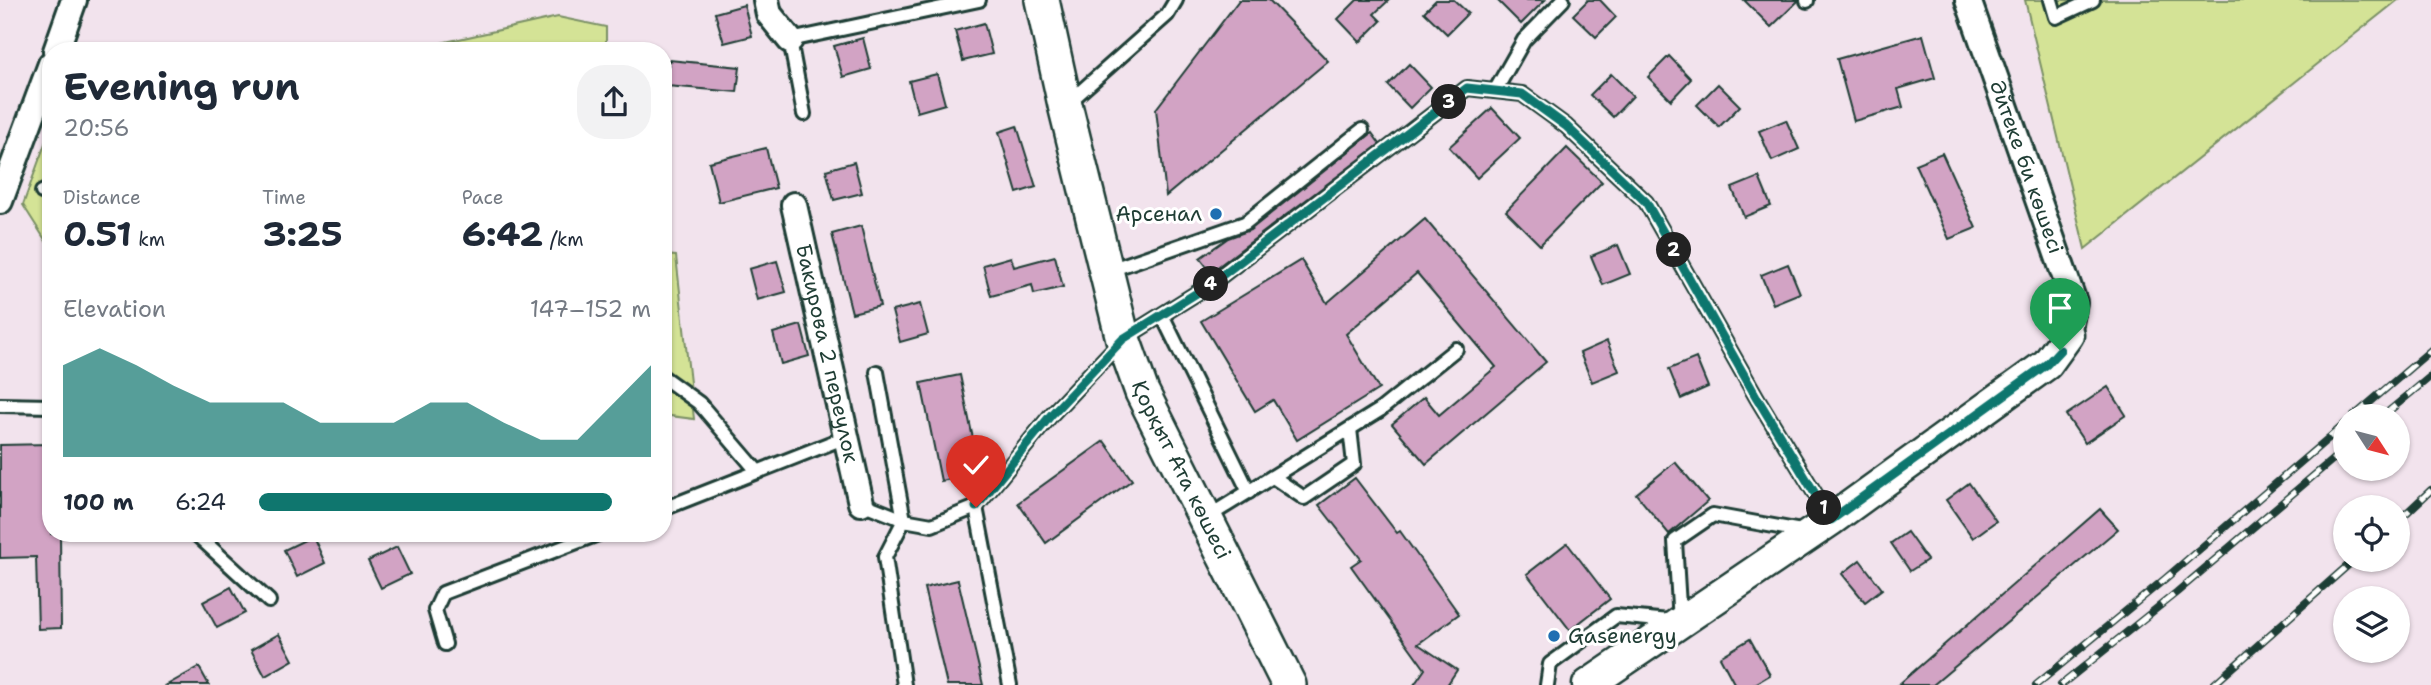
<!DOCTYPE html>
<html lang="en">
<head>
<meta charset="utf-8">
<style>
  body { margin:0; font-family:"Shantell Sans",sans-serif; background:#f2f2f3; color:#1f2937; height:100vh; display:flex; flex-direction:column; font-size:26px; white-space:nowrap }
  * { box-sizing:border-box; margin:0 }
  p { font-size:23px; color:#747a83 }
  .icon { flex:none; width:38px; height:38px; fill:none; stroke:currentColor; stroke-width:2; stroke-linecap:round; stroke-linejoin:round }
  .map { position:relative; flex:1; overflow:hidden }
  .panel { position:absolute; left:42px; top:42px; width:630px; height:500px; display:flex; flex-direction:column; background:#fff; border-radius:28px; box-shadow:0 2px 5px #0004 }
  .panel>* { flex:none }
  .needle { width:46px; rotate:126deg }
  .buttons { position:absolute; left:2333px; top:404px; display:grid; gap:14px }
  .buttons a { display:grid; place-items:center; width:77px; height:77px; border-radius:50%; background:#fff; box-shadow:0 2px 5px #0004; font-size:35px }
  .pin { position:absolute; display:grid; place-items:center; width:60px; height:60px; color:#fff; margin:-72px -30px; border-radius:50% 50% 50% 0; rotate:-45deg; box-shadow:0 0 7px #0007 }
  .pin .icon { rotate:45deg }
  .km { position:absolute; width:35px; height:35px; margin:-18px; border-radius:50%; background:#222; color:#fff; font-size:19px; line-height:35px; text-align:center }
  .round { display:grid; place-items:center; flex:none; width:74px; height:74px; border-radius:28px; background:#f2f2f3 }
  .overview { display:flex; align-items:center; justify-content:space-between; height:119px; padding:0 21px }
  h1 { font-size:38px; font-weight:700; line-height:52px }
  .stats { display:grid; grid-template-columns:repeat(3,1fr); gap:10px; height:119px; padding:7px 21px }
  .stats div { display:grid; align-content:center }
  .stats b { font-size:35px; font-weight:700 }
  .stats small { font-size:19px; font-weight:400 }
  .stats p { font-size:19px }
  .chart { height:196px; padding:14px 21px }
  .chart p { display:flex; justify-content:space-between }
  .chart svg { width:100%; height:126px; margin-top:7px; fill:#0f766e; opacity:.7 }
  ul { padding:0 21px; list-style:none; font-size:23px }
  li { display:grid; grid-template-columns:112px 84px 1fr; align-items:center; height:52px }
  li i { height:18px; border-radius:9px; background:#0f766e }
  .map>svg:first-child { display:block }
  .green { fill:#d4e396; stroke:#7a9065; stroke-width:2 }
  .building { fill:#d2a3c4; stroke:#1f3d34; stroke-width:2 }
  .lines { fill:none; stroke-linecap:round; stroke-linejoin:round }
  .service-casing { stroke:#1f3d34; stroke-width:18 }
  .minor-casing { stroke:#1f3d34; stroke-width:30 }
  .tertiary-casing { stroke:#1f3d34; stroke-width:35 }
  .secondary-casing { stroke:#1f3d34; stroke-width:38 }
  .service { stroke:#fff; stroke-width:12 }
  .minor { stroke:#fff; stroke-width:24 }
  .tertiary { stroke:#fff; stroke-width:30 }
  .secondary { stroke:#fff; stroke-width:33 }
  .rail-casing { stroke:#1f3d34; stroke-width:8 }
  .rail { stroke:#fff; stroke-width:5; stroke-dasharray:16; stroke-linecap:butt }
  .route-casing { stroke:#fff; stroke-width:14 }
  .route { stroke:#0f766e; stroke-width:9 }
  .poi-dot { fill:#1f6fb2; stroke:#fff; stroke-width:2.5 }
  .labels { text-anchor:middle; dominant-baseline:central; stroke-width:6; stroke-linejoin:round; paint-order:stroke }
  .street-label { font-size:21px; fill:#1f3d34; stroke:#fff }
  .poi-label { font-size:21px; fill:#1f3d34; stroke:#fff; text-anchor:end }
</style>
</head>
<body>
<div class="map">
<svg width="2431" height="685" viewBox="0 0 2431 685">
  <rect width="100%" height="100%" fill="#f2e3ed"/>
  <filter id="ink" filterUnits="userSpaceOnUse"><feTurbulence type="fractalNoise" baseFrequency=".0143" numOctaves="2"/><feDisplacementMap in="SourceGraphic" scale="14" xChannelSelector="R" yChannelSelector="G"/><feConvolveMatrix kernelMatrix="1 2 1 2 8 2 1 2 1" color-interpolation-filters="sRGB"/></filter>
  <g filter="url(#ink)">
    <g class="green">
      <polygon points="2025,0 2398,0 2085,249"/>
      <polygon points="558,17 606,27 606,51 405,51"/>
      <polygon points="51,127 51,249 23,205"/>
      <polygon points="663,255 676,256 694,419 663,415"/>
    </g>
    <g class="building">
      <polygon points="1239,0 1269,0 1328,61 1166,196 1156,109"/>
      <polygon points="1357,0 1389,0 1374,14 1381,21 1360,42 1338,19"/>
      <polygon points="1436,0 1454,0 1468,13 1447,34 1424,12"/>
      <polygon points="1497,0 1545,0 1521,24"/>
      <polygon points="1588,0 1600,0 1616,17 1596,37 1573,15"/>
      <polygon points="1744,0 1798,0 1798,1 1771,27"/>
      <polygon points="744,5 752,36 724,43 715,13"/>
      <polygon points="984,23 992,54 963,61 955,31"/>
      <polygon points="1923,35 1935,78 1898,89 1903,107 1854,121 1837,59"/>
      <polygon points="863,38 871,69 843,77 834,46"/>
      <polygon points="1669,56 1691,79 1671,100 1648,77"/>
      <polygon points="669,60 740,67 737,92 667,86"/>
      <polygon points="1409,64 1431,87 1410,108 1388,85"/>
      <polygon points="937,74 945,104 917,112 909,81"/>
      <polygon points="1611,74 1633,96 1613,117 1590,95"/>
      <polygon points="1718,84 1740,106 1719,127 1697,105"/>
      <polygon points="1492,108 1520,138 1477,178 1449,147"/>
      <polygon points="1786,120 1799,149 1772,161 1759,131"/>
      <polygon points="1017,126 1036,187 1017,193 999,132"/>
      <polygon points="1372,133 1380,144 1211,272 1200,258 1228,238 1250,230"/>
      <polygon points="766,148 776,188 719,202 709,162"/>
      <polygon points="1567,148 1602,182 1540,245 1506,211"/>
      <polygon points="1942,153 1976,228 1949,239 1915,164"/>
      <polygon points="854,162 862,193 834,200 826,170"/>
      <polygon points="1759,177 1771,206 1744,217 1732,188"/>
      <polygon points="1425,219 1546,362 1426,464 1392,424 1424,397 1439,415 1496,367 1417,273 1346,334 1379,389 1297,440 1273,400 1255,411 1201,321 1301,260 1327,303"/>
      <polygon points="861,226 880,306 852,313 832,234"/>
      <polygon points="1618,245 1630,274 1603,285 1591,256"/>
      <polygon points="1055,256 1063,287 1034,294 1032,285 991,296 983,265 1011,257 1014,267"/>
      <polygon points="777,261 786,292 757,300 749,269"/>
      <polygon points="1788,264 1800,293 1773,304 1761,275"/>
      <polygon points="920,304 928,334 900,342 892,311"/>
      <polygon points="801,325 809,356 781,364 773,333"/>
      <polygon points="1607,341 1619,371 1592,382 1580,353"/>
      <polygon points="1696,358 1708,387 1681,399 1669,369"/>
      <polygon points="960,375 980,473 941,481 921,383"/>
      <polygon points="2108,387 2126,415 2085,443 2066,415"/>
      <polygon points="1104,441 1132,480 1046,543 1018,503"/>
      <polygon points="51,444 51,534 60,534 61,628 38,629 36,557 0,558 0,445"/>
      <polygon points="1675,462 1708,501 1669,534 1636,494"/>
      <polygon points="1355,478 1397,533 1400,531 1459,614 1418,644 1457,670 1447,685 1414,685 1425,669 1351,566 1361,559 1319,505"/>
      <polygon points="1969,483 1996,521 1973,538 1946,500"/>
      <polygon points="2100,509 2118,529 1933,685 1898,685"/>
      <polygon points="1907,532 1927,560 1910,571 1891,543"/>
      <polygon points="313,536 325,563 297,577 284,550"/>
      <polygon points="1567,543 1610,599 1570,630 1527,574"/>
      <polygon points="397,547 410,574 381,588 368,561"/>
      <polygon points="1860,560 1882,589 1865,602 1842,574"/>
      <polygon points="958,580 983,685 947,685 924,588"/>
      <polygon points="231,587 245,613 217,628 203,602"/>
      <polygon points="279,634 293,660 265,676 251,650"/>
      <polygon points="1750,639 1770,675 1753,685 1735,685 1720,657"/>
      <polygon points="199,667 209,685 167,685"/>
    </g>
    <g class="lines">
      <g class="service-casing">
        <g id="service">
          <polyline points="1807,0 1807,1"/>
          <polyline points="2051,0 2056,17 2093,0"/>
          <polyline points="1495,91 1524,40 1563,0"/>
          <polyline points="1068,103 1167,15 1176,0"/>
          <polyline points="804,114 790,40 979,0"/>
          <polyline points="42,192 51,188"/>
          <polyline points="1107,271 1245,223 1362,130"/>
          <polyline points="1162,315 1249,492"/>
          <polyline points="877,372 904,520 885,557 904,685"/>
          <polyline points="663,377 699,403 758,472"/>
          <polyline points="0,405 51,406"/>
          <polyline points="1273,477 1304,498 1354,464 1350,429"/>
          <polyline points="861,503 904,520 932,525 976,507 1051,415 1123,339 1208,286 1467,88 1522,94 1566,126 1646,202 1757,398 1831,520"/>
          <polyline points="976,507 1010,685"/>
          <polyline points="663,509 846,437"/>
          <polyline points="1206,518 1380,410 1456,349"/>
          <polyline points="196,534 269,601"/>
          <polyline points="445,644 435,610 443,593 598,534"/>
          <polyline points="1547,685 1550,664 1616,616 1680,622 1675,541 1713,515 1807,532"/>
        </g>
      </g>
      <g class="minor-casing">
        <g id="minor">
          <polyline points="766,0 769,14 790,40"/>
          <path id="s1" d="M1968 0 2074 302 2068 335"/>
          <polyline points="56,51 74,0"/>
          <polyline points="0,201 51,64"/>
          <path id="s2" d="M794 205 861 503"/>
        </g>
      </g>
      <g class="tertiary-casing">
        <polyline id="tertiary" points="1588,685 1831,520 2047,364 2068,335"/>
      </g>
      <g class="secondary-casing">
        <g id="secondary">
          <path id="s3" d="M1042 0 1065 105 1123 339 1142 392 1289 685"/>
        </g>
      </g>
      <use href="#service" class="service"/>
      <use href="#minor" class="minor"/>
      <use href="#tertiary" class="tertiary"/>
      <use href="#secondary" class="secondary"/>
      <g class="rail-casing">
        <g id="rail">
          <polyline points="2354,416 2431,350"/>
          <polyline points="2383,416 2431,376"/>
          <polyline points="2398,521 2431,490"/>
          <polyline points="2036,685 2166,578 2345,424"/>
          <polyline points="2061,685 2177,592 2345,449"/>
          <polyline points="2213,685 2354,560"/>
        </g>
      </g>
      <use href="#rail" class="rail"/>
    </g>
  </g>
  <g class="lines" filter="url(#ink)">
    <g class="route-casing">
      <polyline id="route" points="976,507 1051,415 1123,339 1208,286 1467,88 1522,94 1566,126 1646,202 1757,398 1831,520 2047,364 2060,350"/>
    </g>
    <use href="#route" class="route"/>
  </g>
  <g class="poi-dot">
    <circle cx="1216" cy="214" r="7"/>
    <circle cx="1554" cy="636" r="7"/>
  </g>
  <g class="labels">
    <g class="street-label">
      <text stroke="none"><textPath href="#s1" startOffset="177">Әйтеке би көшесі</textPath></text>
      <text stroke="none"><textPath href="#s2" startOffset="152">Бакирова 2 переулок</textPath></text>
      <text stroke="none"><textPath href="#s3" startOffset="492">Қорқыт Ата көшесі</textPath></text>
    </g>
    <g class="poi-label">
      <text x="1202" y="214">Арсенал</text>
      <text x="1568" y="636" text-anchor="start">Gasenergy</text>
    </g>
  </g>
</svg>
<div class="buttons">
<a><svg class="needle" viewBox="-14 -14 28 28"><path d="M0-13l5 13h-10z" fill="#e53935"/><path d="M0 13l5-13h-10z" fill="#747a83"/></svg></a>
<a><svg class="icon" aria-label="locate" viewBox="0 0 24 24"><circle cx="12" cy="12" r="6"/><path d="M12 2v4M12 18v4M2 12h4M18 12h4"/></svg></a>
<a><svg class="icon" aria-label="layers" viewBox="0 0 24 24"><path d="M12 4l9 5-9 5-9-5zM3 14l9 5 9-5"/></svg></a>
</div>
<div class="pin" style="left:2060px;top:350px;background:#1e9e55"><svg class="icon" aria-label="arrive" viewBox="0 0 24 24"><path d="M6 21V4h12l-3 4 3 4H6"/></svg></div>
<div class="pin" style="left:976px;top:507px;background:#d93025"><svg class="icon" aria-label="check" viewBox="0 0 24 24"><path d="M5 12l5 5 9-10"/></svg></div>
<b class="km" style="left:1824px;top:508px">1</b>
<b class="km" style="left:1674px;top:250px">2</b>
<b class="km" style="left:1449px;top:102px">3</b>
<b class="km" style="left:1211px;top:284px">4</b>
<section class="panel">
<div class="overview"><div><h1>Evening run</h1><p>20:56</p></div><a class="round"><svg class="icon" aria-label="share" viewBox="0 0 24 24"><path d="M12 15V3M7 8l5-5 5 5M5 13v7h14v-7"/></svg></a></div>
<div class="stats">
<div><p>Distance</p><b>0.51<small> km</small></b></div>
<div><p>Time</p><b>3:25</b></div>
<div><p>Pace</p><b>6:42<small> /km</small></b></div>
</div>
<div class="chart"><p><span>Elevation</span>147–152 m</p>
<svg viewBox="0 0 160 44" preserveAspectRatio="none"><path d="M0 44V12L10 6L20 12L30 19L40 25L50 25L60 25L70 32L80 32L90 32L100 25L110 25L120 32L130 38L140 38L150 25L160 12V44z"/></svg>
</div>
<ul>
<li><b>100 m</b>6:24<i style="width:90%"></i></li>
</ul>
</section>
</div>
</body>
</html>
